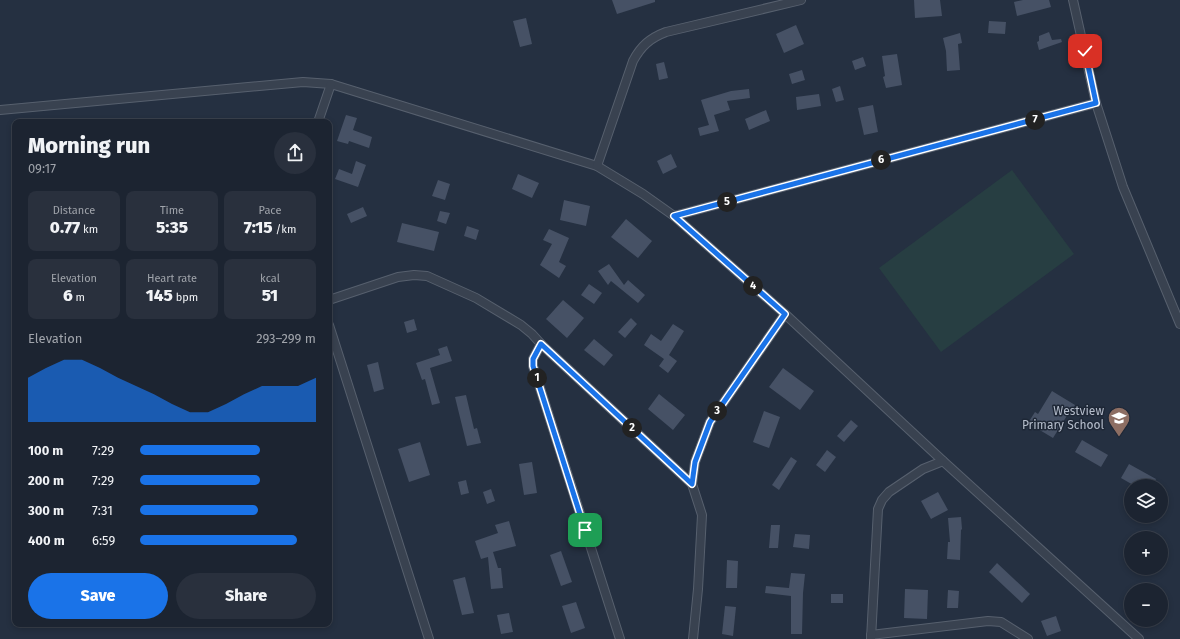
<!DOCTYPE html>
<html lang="en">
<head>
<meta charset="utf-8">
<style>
  body { margin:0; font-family:"Fira Sans",sans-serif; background:#29303d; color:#f1f3f6; height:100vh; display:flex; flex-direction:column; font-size:15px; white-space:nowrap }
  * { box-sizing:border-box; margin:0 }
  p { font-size:13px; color:#a0a4ab }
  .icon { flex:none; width:22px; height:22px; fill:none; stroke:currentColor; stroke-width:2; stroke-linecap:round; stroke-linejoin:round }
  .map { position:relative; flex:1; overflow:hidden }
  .details { position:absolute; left:12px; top:119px; width:320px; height:508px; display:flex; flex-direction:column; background:#1c2431; border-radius:8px; box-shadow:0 2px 6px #0003,0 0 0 1px #3a414d }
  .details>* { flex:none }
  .tools { position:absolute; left:1124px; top:479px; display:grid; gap:8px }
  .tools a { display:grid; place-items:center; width:44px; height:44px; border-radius:50%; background:#1c2431; box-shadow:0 2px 6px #0003,0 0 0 1px #3a414d; font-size:20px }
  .pin { position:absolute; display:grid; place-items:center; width:34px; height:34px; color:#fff; margin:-17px; border-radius:8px; box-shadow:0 2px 6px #0006 }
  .km { position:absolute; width:20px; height:20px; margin:-10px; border-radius:50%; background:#222; color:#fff; font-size:11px; line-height:20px; text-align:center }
  .round { display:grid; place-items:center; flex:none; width:42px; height:42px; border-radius:21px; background:#29303d }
  .headline { display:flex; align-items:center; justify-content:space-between; height:68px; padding:0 16px }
  h1 { font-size:22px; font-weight:800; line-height:30px }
  .metrics { display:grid; grid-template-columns:repeat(3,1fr); gap:6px; height:68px; padding:4px 16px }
  .metrics div { display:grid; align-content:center; border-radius:8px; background:#29303d; text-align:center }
  .metrics b { font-size:17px; font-weight:800 }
  .metrics small { font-size:11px; font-weight:400 }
  .metrics p { font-size:11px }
  .chart { height:112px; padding:8px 16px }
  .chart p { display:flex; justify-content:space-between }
  .chart svg { width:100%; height:72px; margin-top:4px; fill:#1a73e8; opacity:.7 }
  .button { display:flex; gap:8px; margin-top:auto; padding:8px 16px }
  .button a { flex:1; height:46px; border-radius:24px; background:#1a73e8; color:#fff; font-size:16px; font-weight:800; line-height:46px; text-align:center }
  .button a+a { background:#29303d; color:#f1f3f6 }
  ul { padding:0 16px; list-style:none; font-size:13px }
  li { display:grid; grid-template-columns:64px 48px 1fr; align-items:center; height:30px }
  li i { height:10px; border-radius:5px; background:#1a73e8 }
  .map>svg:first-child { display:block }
  .green { fill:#273e42 }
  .building { fill:#465165 }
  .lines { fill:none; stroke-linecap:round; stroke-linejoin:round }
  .minor-casing { stroke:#57606e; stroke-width:10 }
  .minor { stroke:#394250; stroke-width:8 }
  .route-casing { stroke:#fff; stroke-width:8 }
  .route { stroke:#1a73e8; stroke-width:5 }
  .labels { text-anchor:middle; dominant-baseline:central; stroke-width:3; stroke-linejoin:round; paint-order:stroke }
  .poi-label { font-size:12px; fill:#b5bdcb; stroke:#1e2736; text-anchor:end }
</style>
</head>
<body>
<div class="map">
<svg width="1180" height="639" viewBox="0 0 1180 639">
  <rect width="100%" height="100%" fill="#253041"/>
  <polygon class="green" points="1012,170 1074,254 941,352 879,268"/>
  <g class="building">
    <polygon points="612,0 655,0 655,2 617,14"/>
    <polygon points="914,0 940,0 942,16 915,18"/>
    <polygon points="1023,0 1049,0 1051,7 1017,16 1014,2"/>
    <polygon points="526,18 532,44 520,47 513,21"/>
    <polygon points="989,21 1006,22 1005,34 988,33"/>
    <polygon points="796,25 804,44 784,53 776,34"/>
    <polygon points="1049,32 1052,40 1061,39 1062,42 1039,50 1037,42 1039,41 1039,36"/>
    <polygon points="960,33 962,43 958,44 960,70 947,71 946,51 943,38"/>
    <polygon points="897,54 902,85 886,88 883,77 885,76 882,56"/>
    <polygon points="863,57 866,66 855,70 852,61"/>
    <polygon points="664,62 668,78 659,80 656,64"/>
    <polygon points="802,70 805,80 792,84 789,74"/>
    <polygon points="840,86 844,100 836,102 832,89"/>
    <polygon points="749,89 750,98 727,101 730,110 714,115 719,131 700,136 698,128 709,125 701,100 731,91"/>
    <polygon points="819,94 821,106 797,110 796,97"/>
    <polygon points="873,105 878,132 864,135 858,108"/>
    <polygon points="766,110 770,121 749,130 745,119"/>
    <polygon points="346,115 357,118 353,130 372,137 369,148 349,141 348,144 337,141"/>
    <polygon points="671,154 677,167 663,174 657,161"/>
    <polygon points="356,161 366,165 358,187 335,179 339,169 352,174"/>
    <polygon points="518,174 539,183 532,198 512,189"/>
    <polygon points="438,180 450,184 445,200 432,196"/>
    <polygon points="564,200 590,206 586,226 560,220"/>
    <polygon points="363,207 367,216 351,223 347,214"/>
    <polygon points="440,211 450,213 446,224 437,221"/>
    <polygon points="626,219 652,241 638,258 611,237"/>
    <polygon points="402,223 439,232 434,251 397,242"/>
    <polygon points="467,226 479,230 476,240 464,236"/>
    <polygon points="549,229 569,238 559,262 566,266 559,278 540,265 552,244 543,240"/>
    <polygon points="609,264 624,285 628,280 645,295 638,303 611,281 608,285 598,271"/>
    <polygon points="589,284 602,293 594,304 581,295"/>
    <polygon points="563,300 584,318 567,338 546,319"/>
    <polygon points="631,318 637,324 625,338 618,332"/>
    <polygon points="414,319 417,330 407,333 404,322"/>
    <polygon points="673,324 684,331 669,355 677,361 668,373 659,366 664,359 644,345 651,334 661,341"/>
    <polygon points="594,339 613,355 604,366 584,350"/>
    <polygon points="447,346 452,361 430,368 440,403 432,405 425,379 422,380 416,363 440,355 438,349"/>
    <polygon points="378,362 384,389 374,392 367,365"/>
    <polygon points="783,368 814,391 800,410 769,387"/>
    <polygon points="1052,391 1075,405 1069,415 1068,414 1053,438 1028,423 1035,412 1038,414"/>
    <polygon points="659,394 685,415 673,430 648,409"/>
    <polygon points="466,395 474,429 477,428 481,443 467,446 455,397"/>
    <polygon points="764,411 780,417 769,448 753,442"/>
    <polygon points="851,420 858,426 844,442 837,436"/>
    <polygon points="1082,440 1108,455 1101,467 1075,452"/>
    <polygon points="420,442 430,475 409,482 398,449"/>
    <polygon points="827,450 836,457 825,472 816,465"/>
    <polygon points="791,457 797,461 779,490 772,485"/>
    <polygon points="532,462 537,493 524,495 519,464"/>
    <polygon points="1129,464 1156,479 1152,486 1135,486 1121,478"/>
    <polygon points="466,480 469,493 461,495 458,482"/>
    <polygon points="491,489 495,501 487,504 483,492"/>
    <polygon points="938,492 948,510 931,519 921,501"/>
    <polygon points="961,517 962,529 961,530 960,560 947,559 948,542 950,542 948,518"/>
    <polygon points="509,521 516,546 493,552 498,568 501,568 503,588 491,589 488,557 481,559 475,541 498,533 495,525"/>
    <polygon points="771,525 780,525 778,548 769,548"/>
    <polygon points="795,534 810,535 809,549 793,547"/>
    <polygon points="561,551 572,582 561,586 550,555"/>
    <polygon points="727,560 738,561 737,588 726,588"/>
    <polygon points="997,563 1030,594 1022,603 989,572"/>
    <polygon points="791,573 805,574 803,593 802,634 791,634 791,596 765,593 766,586 789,588"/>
    <polygon points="465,577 474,613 462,615 453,580"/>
    <polygon points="905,589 928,590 927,619 904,618"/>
    <polygon points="948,590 959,591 958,608 947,608"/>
    <rect x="831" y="594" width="12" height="9"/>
    <polygon points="576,602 585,628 571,633 562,606"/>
    <polygon points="725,606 736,607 733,636 722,634"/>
    <polygon points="509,613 513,632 501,634 497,615"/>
    <polygon points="1056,616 1061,631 1047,636 1041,621"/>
  </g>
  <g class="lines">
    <g class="minor-casing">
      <g id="minor">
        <polyline points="1073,0 1096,103 1123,187 1180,324"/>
        <polyline points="0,110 303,82 331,84 597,166 643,194 674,216 785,314 943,461 1139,639"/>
        <polyline points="318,122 331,84"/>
        <path d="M597 166 633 61C641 46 650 38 666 32L801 0"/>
        <polyline points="674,216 1096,103"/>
        <polyline points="329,300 398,277 414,275 427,276 476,298 521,325 532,334 541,344 692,484 702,515 698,589 693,639"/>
        <polyline points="329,325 429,639"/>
        <polyline points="541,344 533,359 533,366 620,639"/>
        <polyline points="692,484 695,462 710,422 785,314"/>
        <polyline points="871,635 988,621 1001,622 1028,639"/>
        <polyline points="871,639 878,509 882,500 889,492 923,469 943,461"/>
      </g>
    </g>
    <use href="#minor" class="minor"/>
  </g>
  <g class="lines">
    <g class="route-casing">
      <polyline id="route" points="585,530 533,366 533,359 541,344 692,484 695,462 710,422 785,314 674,216 1096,103 1085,51"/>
    </g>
    <use href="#route" class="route"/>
  </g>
  <defs>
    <g id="school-pin" transform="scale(1.15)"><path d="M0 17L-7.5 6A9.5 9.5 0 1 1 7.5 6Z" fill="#8d6e63" stroke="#1e2736"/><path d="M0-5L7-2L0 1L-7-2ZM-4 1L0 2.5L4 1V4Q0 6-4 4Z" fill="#fff"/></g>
  </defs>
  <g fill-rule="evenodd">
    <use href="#school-pin" x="1119" y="418"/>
  </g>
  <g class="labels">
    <g class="poi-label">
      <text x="1104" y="411">Westview<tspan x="1104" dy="14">Primary School</tspan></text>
    </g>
  </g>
</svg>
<div class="tools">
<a><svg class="icon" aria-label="layers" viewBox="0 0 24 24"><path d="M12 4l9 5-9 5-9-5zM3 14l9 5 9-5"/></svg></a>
<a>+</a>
<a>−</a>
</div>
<div class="pin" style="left:585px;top:530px;background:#1e9e55"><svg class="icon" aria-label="arrive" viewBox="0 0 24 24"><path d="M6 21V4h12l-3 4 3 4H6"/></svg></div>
<div class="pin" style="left:1085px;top:51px;background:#d93025"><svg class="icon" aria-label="check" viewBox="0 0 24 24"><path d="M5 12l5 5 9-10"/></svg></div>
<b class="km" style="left:537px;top:378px">1</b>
<b class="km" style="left:632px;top:428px">2</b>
<b class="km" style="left:717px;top:411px">3</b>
<b class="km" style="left:753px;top:286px">4</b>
<b class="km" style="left:727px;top:202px">5</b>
<b class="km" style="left:881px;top:160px">6</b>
<b class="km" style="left:1035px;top:120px">7</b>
<section class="details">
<div class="headline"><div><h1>Morning run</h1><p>09:17</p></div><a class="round"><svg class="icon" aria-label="share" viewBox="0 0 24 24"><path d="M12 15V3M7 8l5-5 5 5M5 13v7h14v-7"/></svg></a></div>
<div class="metrics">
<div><p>Distance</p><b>0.77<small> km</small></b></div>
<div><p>Time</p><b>5:35</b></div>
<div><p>Pace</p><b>7:15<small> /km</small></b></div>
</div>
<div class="metrics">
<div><p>Elevation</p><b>6<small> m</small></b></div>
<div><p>Heart rate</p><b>145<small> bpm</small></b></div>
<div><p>kcal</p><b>51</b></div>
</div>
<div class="chart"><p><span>Elevation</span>293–299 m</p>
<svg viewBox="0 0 160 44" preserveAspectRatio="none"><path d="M0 44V17L10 11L20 6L30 6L40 11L50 17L60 22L70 27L80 33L90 38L100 38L110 33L120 27L130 22L140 22L150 22L160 17V44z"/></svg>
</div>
<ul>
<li><b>100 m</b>7:29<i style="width:68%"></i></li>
<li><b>200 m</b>7:29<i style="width:68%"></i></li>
<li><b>300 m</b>7:31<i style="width:67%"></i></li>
<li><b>400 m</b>6:59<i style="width:89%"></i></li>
</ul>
<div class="button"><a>Save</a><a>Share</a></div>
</section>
</div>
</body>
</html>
